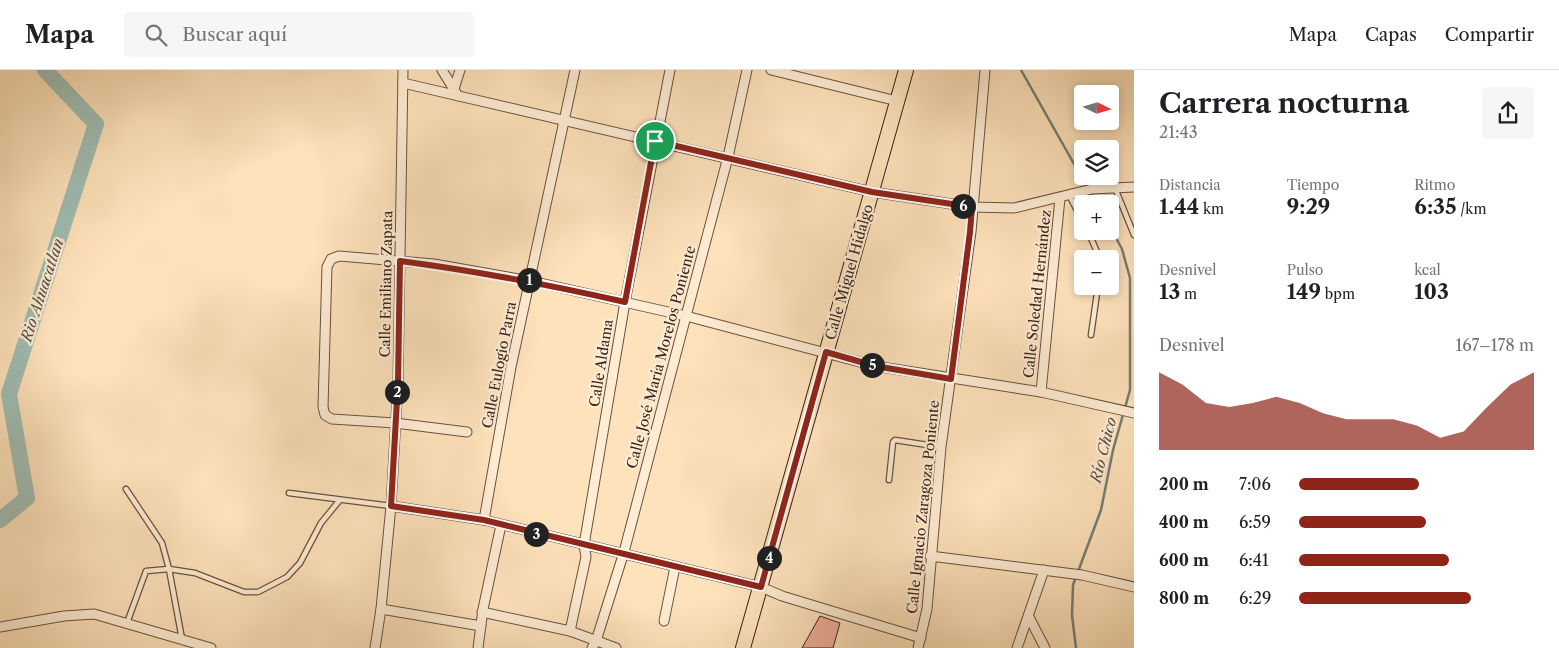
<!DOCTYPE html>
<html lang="es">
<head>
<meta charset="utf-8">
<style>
  body { margin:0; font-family:"Libre Caslon Text",serif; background:#f6f6f6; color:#202124; height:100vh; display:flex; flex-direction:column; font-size:19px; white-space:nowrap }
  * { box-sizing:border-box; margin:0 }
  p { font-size:16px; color:#757577 }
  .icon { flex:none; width:28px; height:28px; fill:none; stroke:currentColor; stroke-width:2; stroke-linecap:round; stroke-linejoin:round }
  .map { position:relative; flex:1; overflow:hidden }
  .panel { display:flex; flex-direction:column; background:#fff; width:425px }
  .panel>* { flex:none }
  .needle { width:32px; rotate:95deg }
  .tools { position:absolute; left:1074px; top:15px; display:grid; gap:10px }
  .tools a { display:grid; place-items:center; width:45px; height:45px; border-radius:5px; background:#fff; box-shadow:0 2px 8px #0003; font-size:25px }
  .pin { position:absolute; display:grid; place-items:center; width:42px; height:42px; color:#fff; margin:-21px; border:2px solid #fff; border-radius:50%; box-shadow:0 1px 5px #0007 }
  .km { position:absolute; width:25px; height:25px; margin:-12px; border-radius:50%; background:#222; color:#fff; font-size:14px; line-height:25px; text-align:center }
  .round { display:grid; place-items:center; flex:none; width:52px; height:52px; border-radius:5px; background:#f6f6f6 }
  .overview { display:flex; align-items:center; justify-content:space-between; height:85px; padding:0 25px }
  h1 { font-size:28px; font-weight:700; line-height:38px }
  .stats { display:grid; grid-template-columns:repeat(3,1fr); gap:8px; height:85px; padding:5px 25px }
  .stats div { display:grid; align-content:center }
  .stats b { font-size:21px; font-weight:700 }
  .stats small { font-size:14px; font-weight:400 }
  .stats p { font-size:14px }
  .chart { height:140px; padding:10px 25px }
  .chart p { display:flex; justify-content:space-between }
  .chart svg { width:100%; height:90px; margin-top:5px; fill:#8f2418; opacity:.7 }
  ul { padding:0 25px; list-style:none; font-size:16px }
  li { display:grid; grid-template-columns:80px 60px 1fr; align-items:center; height:38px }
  li i { height:12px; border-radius:6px; background:#8f2418 }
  header { display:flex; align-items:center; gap:30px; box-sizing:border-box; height:70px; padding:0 25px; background:#fff; border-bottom:1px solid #e0e0e0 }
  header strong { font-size:24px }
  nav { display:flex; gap:28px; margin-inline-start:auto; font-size:18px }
  .search { width:350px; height:45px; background:#f6f6f6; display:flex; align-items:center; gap:12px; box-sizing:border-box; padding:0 18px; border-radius:5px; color:#757577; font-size:19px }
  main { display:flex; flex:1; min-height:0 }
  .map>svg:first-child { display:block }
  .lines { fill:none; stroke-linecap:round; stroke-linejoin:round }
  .stream { stroke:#767f76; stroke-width:2.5 }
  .river { stroke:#a0bdb4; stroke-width:16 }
  .building { fill:#f0ad9a; stroke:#372118 }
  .lane-casing { stroke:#695141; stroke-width:7 }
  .street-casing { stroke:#695141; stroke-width:11 }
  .primary-casing { stroke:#372118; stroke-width:16 }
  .lane { stroke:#feecd3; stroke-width:4.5 }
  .street { stroke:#feecd3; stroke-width:9 }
  .primary { stroke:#fee2bb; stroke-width:14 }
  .route-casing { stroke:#fff; stroke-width:10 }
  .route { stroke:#8f2418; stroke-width:6 }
  .labels { text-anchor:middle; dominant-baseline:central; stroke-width:4.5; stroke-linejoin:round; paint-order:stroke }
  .street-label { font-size:14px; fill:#372118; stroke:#feecd3 }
  .water-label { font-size:15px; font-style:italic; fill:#565047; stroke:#feecd3 }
</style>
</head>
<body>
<header>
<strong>Mapa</strong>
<div class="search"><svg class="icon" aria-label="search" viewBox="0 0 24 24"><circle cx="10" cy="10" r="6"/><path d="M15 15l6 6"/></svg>Buscar aquí</div>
<nav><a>Mapa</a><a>Capas</a><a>Compartir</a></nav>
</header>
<main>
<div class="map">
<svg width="1134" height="578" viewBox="0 0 1134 578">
  <rect width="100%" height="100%" fill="#fee2bb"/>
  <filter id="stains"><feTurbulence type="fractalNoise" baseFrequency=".004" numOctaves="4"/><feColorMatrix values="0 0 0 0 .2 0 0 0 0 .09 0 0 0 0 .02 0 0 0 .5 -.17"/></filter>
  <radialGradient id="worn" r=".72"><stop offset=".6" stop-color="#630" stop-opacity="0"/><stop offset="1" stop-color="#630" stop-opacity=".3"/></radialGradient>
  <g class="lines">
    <g class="stream">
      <polyline points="1021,0 1087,117"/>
      <polyline points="1090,122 1097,134"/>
      <polyline points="1076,578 1072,545 1073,515 1101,440 1113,380 1130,320 1130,208 1122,179 1110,157"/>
    </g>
    <polyline class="river" points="0,450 27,428 9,324 96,54 45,0"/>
  </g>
  <polygon class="building" points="820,546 840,553 833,578 802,578"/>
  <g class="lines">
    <g class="lane-casing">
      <g id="lane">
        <polyline points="1115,118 1134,165"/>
        <polyline points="1069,125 1082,150"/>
        <polyline points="1088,161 1100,189"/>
        <polyline points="1091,265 1098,216"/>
        <polyline points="889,410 893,372 895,370 941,377"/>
        <polyline points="126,419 162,473 169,499 182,569"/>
        <polyline points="289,423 391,436"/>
        <polyline points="127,553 146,501 169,499 195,503 244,522 258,522 287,507 300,493 321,453 339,431"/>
      </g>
    </g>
    <g class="street-casing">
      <g id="street">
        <polyline points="442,0 458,26"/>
        <polyline points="771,0 897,31"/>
        <polyline points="403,13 872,122 972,137 1014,138 1092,119 1134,117"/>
        <polyline points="454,19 460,0"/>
        <polyline points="1041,322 1060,128"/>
        <polyline points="467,362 395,353 332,349 325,345 323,337 327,197 331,189 339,186 434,194 531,211 686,246 875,296 1041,322 1134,343"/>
        <polyline points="391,436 484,450 761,517 782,526 921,568"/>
        <polyline points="484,450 511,297 575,0"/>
        <polyline points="930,486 1082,505 1134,517"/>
        <polyline points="381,539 481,556"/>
        <polyline points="482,542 570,561 616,578"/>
        <polyline points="1029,547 1045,578"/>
        <polyline points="664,551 675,497"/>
        <polyline points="0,557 64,546 94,544 211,578"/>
        <polyline points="570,561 586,487 584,475 625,232 670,0"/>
        <polyline points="375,578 381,539 391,436 398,312 403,0"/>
        <polyline points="478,578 483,539 501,455"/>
        <polyline points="592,578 596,571 624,482 686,246 728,87 747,0"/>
        <polyline points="918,578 927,539 941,377 971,162 985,0"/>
        <polyline points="1017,578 1044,500"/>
      </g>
    </g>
    <g class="primary-casing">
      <polyline id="primary" points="743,578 906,0"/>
    </g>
    <use href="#lane" class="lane"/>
    <use href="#street" class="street"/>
    <use href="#primary" class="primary"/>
  </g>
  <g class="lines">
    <g class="route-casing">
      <path id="route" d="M655 71 872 122 972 137 970 162 951 309 875 296 826 282 761 517 484 450 391 436 398 312 400 191C476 201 550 215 625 232Z"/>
    </g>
    <use href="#route" class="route"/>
  </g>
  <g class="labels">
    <g class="street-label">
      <text transform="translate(849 202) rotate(-74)">Calle Miguel Hidalgo</text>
      <text transform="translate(386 214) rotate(-89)">Calle Emiliano Zapata</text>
      <text transform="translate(1037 224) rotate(-84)">Calle Soledad Hernández</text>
      <text transform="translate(661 287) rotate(-75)">Calle José María Morelos Poniente</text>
      <text transform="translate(601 293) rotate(-81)">Calle Aldama</text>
      <text transform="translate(499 295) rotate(-79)">Calle Eulogio Parra</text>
      <text transform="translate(923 437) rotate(-84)">Calle Ignacio Zaragoza Poniente</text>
    </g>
    <g class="water-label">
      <text transform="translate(42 220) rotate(-72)">Rio Ahuacatlan</text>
      <text transform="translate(1103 380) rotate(-76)">Río Chico</text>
    </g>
  </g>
  <rect width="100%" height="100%" filter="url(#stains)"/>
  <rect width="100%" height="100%" fill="url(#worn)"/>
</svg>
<div class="tools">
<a><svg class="needle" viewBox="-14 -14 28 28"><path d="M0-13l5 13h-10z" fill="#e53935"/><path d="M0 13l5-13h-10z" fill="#757577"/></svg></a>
<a><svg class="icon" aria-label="layers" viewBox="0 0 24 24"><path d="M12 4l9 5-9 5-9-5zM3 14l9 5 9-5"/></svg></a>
<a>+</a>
<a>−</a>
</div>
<div class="pin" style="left:655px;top:71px;background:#1e9e55"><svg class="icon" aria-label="arrive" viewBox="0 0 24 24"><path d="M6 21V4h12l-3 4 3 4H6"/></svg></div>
<b class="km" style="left:529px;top:210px">1</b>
<b class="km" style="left:397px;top:322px">2</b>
<b class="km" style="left:536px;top:464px">3</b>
<b class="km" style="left:769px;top:488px">4</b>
<b class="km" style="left:872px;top:295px">5</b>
<b class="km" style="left:963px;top:136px">6</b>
</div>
<section class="panel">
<div class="overview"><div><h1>Carrera nocturna</h1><p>21:43</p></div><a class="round"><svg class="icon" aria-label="share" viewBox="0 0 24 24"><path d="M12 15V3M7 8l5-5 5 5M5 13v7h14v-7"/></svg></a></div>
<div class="stats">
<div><p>Distancia</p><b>1.44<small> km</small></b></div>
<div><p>Tiempo</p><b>9:29</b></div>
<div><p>Ritmo</p><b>6:35<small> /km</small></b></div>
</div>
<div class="stats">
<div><p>Desnivel</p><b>13<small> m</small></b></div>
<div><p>Pulso</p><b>149<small> bpm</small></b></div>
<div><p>kcal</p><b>103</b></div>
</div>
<div class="chart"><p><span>Desnivel</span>167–178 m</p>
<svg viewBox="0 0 160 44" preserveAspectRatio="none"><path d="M0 44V6L10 12L20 21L30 23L40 21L50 18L60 21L70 26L80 29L90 29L100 29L110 32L120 38L130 35L140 23L150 12L160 6V44z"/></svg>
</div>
<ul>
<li><b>200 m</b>7:06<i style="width:51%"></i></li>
<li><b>400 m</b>6:59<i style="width:54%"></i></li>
<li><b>600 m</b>6:41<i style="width:64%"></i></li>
<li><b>800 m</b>6:29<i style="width:73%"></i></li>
</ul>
</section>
</main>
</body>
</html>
